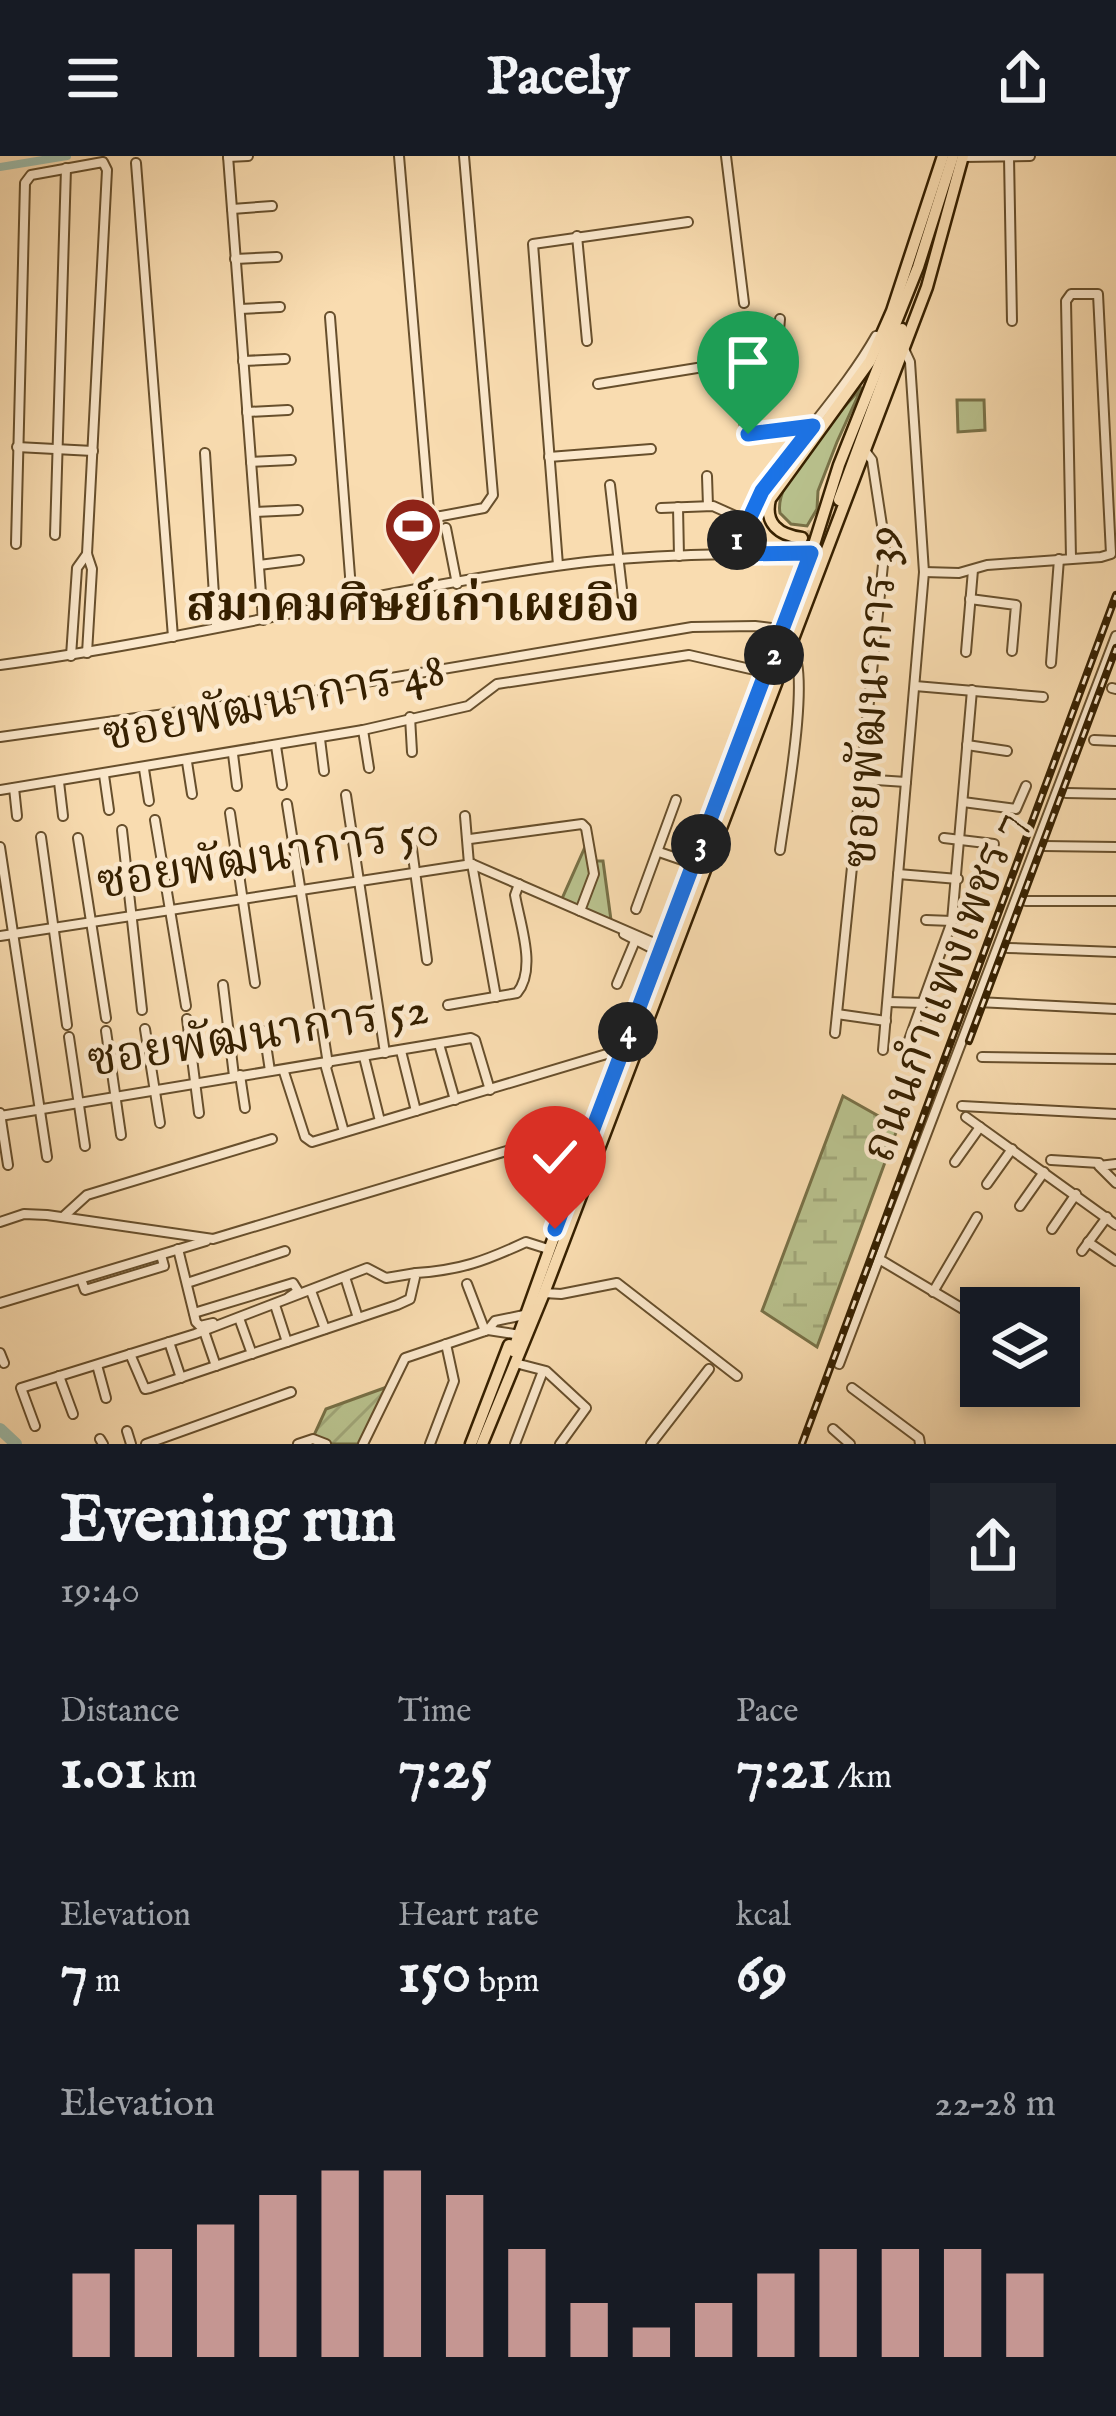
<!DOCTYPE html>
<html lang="en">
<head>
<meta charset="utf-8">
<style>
  body { margin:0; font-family:"IM FELL English","Noto Serif Thai",serif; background:#20242c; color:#f1f3f6; height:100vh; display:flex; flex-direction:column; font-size:45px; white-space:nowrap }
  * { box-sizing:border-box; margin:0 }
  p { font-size:39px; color:#9ea1a6 }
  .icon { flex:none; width:66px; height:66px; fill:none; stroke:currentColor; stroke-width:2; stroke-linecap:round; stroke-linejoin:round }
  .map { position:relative; height:1288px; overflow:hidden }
  .details { display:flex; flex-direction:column; background:#171b24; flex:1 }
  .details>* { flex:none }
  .buttons { position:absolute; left:960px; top:1131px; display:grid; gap:24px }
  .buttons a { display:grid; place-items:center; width:120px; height:120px; border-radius:0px; background:#171b24; box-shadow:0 6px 18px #0003; font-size:60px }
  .pin { position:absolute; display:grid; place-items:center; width:102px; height:102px; color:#fff; margin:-123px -51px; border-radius:50% 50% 50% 0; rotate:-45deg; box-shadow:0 0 12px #0007 }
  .pin .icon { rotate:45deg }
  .km { position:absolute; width:60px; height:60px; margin:-30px; border-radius:50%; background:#222; color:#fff; font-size:33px; line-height:60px; text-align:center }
  .round { display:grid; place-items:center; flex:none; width:126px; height:126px; border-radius:0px; background:#20242c }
  .summary { display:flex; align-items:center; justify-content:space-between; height:204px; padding:0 60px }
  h1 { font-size:66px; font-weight:800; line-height:90px }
  .stats { display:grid; grid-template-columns:repeat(3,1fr); gap:18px; height:204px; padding:12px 60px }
  .stats div { display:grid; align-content:center }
  .stats b { font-size:60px; font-weight:800 }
  .stats small { font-size:33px; font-weight:400 }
  .stats p { font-size:33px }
  .chart { height:336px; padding:24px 60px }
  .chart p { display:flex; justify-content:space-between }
  .chart svg { width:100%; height:216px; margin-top:12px; stroke:#c59692; stroke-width:6 }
  header { display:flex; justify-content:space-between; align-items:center; height:156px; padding:0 60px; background:#171b24; font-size:54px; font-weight:800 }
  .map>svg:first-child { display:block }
  .green { fill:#b9c28e; stroke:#787147; stroke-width:3 }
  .wetland { fill:url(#wetland-marsh); stroke:#787147; stroke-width:3 }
  .garden { fill:url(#garden-furrows); stroke:#787147; stroke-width:3 }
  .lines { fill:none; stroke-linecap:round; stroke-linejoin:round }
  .canal { stroke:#9ebcaa; stroke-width:8 }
  .river { stroke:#9ebcaa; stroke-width:12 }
  .major-tunnel { stroke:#d2b68d; stroke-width:10; stroke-dasharray:10 5; stroke-linecap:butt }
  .minor-casing { stroke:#674f2c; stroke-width:12 }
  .major-casing { stroke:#362000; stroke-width:15 }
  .minor { stroke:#fbe8cc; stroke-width:8 }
  .major { stroke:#f9dcb0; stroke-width:10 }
  .rail-casing { stroke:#362000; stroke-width:8 }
  .rail { stroke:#fbe8cc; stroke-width:3; stroke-dasharray:9; stroke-linecap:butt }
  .route-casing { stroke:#fff; stroke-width:24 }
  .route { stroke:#1a73e8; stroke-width:15 }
  .labels { text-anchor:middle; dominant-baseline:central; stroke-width:9; stroke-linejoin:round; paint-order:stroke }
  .poi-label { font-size:48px; font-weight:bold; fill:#362000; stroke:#fbe8cc }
  .street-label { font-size:48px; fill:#362000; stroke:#fbe8cc }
</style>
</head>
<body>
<header><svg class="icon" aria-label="menu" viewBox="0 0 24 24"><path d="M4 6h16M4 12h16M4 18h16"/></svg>Pacely<svg class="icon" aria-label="share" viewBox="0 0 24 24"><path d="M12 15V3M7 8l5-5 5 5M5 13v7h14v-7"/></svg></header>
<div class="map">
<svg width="1116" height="1288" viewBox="0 0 1116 1288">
  <defs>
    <pattern id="wetland-marsh" width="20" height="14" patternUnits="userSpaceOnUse" patternTransform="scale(3)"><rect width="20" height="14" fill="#b9c28e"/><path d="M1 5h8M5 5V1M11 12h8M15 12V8" fill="none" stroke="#a0a679"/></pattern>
    <pattern id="garden-furrows" width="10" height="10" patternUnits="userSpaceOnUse" patternTransform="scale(3)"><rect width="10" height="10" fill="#b9c28e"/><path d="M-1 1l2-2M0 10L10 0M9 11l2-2" fill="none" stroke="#a0a679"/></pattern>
  </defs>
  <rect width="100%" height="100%" fill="#f9dcb0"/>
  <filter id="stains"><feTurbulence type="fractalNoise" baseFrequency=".00167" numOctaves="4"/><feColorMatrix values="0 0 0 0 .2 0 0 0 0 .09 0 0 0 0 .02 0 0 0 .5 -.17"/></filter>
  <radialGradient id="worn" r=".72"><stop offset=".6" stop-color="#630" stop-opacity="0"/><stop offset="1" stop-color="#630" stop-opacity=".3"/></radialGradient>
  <g class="green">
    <path d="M862 231 837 286 818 335 817 353 807 370 791 368 780 357C773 323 839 258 862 231Z"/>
    <polygon points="957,244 984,244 985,274 958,276"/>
    <polygon points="585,691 590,691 593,705 603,705 611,764 561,745"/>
  </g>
  <polygon class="wetland" points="843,940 898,971 817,1191 762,1155"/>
  <polygon class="garden" points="387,1231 360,1288 310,1288 326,1253"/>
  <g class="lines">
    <polyline class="canal" points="0,11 67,0"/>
    <polyline class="river" points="0,1273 16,1288"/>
    <polyline class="major-tunnel" points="802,382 823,373 839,344"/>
    <g class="minor-casing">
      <g id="minor">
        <polyline points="228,0 263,464"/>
        <polyline points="399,0 429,355 436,361 484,352 493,339 464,0"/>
        <polyline points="726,0 744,147"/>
        <polyline points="228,1 248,0"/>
        <polyline points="963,1 1030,0"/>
        <polyline points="1009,1 1012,165"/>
        <polyline points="136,7 173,481"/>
        <polyline points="232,53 272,50"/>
        <polyline points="577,80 587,185"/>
        <polyline points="235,103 277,101"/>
        <polyline points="240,153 280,151"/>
        <polyline points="330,161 352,446"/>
        <polyline points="243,205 285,203"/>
        <polyline points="731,208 777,197 780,163"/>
        <polyline points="598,228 728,207 735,214 746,277 812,270"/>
        <polyline points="247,256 288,254"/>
        <polyline points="17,291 93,295"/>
        <polyline points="205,297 216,471"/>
        <polyline points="549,301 651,293"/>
        <polyline points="251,306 291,304"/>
        <polyline points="707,320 708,350"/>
        <polyline points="610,329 623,442"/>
        <polyline points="678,351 679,400"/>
        <polyline points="661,352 713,350 740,362"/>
        <polyline points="255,356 298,354"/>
        <polyline points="446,372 457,428"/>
        <polyline points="55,379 66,12"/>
        <polyline points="16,388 25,27 31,19 103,6 107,14 87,398 92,413 87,497"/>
        <path d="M733 398C761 315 833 256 876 180"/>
        <polyline points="259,409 299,404"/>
        <polyline points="558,409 533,88 688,66"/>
        <polyline points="924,416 959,417 987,409 1101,401 1111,398 1098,138 1071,138 1066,145 1071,402"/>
        <polyline points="970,443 1016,449 1012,495"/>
        <polyline points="966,496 973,414"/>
        <polyline points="71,500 77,412 87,398"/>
        <polyline points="1051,507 1059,403"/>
        <path d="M0 509C187 484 370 436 556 410 640 398 726 398 811 397"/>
        <polyline points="915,530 1043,541"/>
        <polyline points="1112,532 1116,533"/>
        <polyline points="410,561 412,596"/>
        <polyline points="363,574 369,612"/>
        <polyline points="0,581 236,548 692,471 755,470 787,474"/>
        <polyline points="320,583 324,615"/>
        <polyline points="1094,584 1116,585"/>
        <polyline points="967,589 1007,595"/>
        <polyline points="276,590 282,629"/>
        <polyline points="233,598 237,630"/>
        <polyline points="187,606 192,638"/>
        <polyline points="144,613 149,645"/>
        <polyline points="104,619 109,654"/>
        <polyline points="861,623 906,626"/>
        <polyline points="59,626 63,660"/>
        <polyline points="14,632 17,660"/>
        <polyline points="0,634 363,574 468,550 497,528 689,499 768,517"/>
        <polyline points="1066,637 1116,638"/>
        <polyline points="346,639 385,897"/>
        <polyline points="963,646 1016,653 1026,630"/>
        <polyline points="287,648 328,908"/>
        <polyline points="230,657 255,827"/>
        <polyline points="465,660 469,708"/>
        <polyline points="155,664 186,850"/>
        <polyline points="122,674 142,854"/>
        <polyline points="41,681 67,869"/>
        <polyline points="78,682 106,862"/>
        <polyline points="944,682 994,688"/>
        <polyline points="470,683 582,668 586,672 594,718 580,755"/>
        <polyline points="1044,690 1116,691"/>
        <polyline points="0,691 47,1001"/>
        <polyline points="412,693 427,804"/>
        <path d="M780 694C785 656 811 518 792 492"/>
        <polyline points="659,696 694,708"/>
        <polyline points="472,708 496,841"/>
        <polyline points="898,718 958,723"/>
        <polyline points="1026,745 1116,745"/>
        <polyline points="636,753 676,644"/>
        <polyline points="926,764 952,765"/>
        <polyline points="624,778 659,796"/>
        <polyline points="0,780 472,708 661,790"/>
        <polyline points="1008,792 1116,796"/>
        <polyline points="617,828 635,785"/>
        <polyline points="223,829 234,920"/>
        <polyline points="888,846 924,847"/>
        <polyline points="977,846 1116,853"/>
        <path d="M448 849 517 837C537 813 520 768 515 739L519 728"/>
        <polyline points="837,858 886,865"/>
        <polyline points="187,863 199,957"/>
        <polyline points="145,873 160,967"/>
        <polyline points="106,875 121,979"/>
        <polyline points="264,875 270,915"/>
        <polyline points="835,877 885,389 872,304 866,296"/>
        <polyline points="69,881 85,990"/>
        <polyline points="439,888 455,944"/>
        <polyline points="883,894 924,416 910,206 904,193"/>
        <polyline points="401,895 416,955"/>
        <polyline points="905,895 952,765 972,534"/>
        <polyline points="364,901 380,965"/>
        <polyline points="982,901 1116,903"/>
        <polyline points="325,908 344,976"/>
        <polyline points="284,916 305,981 312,986 620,894"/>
        <polyline points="240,919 245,952"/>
        <polyline points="962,950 1116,958"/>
        <polyline points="0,957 8,1009"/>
        <polyline points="0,960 471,882 475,884 490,934"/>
        <polyline points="966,961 1116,1069"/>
        <polyline points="1051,1004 1099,1007"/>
        <polyline points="955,1006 980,971"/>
        <polyline points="1116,1008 1099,1010 1116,1027"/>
        <polyline points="987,1028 1012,993"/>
        <polyline points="1020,1050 1044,1016"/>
        <polyline points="64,1060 87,1039 272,983"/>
        <polyline points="0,1066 24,1058 47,1059 213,1083 593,969"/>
        <polyline points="1052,1073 1076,1038"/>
        <polyline points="1088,1086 1116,1105"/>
        <polyline points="178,1093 196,1166 200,1170 213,1167"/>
        <polyline points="1082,1095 1107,1061"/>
        <polyline points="879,1103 973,1159"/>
        <polyline points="345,1121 358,1162"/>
        <polyline points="81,1123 85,1134 164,1110 161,1099"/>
        <polyline points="187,1127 285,1095"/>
        <polyline points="467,1128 485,1175"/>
        <polyline points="311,1135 325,1173"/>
        <polyline points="933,1136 977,1061"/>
        <polyline points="544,1137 561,1138 617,1127 737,1220"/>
        <polyline points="0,1147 206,1085"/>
        <polyline points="275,1149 287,1186"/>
        <polyline points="194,1157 293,1127 298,1135 289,1141"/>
        <polyline points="239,1162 252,1198"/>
        <polyline points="488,1174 514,1178"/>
        <polyline points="204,1175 216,1210"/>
        <polyline points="169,1186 181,1222"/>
        <polyline points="0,1197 4,1207"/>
        <path d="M130 1198 145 1233 150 1232 397 1149 410 1143 416 1117C461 1114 485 1105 526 1086L548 1093"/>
        <polyline points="519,1208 546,1215 586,1252 560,1288"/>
        <polyline points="839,1208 1116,480"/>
        <polyline points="97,1209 106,1242"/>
        <polyline points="59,1220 73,1258"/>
        <polyline points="852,1232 919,1282 920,1288"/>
        <polyline points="35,1270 21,1232 195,1178 367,1112 386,1122 416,1117"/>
        <polyline points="833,1273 850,1288"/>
        <polyline points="127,1275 131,1288"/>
        <polyline points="100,1283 103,1288"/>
        <polyline points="146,1288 291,1236"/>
        <polyline points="298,1288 313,1283 326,1288"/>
        <polyline points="363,1288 405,1202 488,1174 495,1165 524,1159"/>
        <polyline points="430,1288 454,1225 446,1188"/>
        <polyline points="515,1288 543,1215"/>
        <polyline points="651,1288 709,1213"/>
      </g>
    </g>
    <g class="major-casing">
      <g id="major">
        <polyline points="839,344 902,173"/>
        <path d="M802 382C778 379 764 367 770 343L870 205 892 155 943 0"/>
        <polyline points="513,1195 621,894 801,430 839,309 918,111 953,0"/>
        <polyline points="471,1288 509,1189"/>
        <polyline points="482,1288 544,1137 927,131 963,0"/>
      </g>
    </g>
    <use href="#minor" class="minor"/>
    <use href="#major" class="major"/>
    <g class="rail-casing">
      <g id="rail">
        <polyline points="969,885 1116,492"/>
        <polyline points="802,1288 1116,439"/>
      </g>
    </g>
    <use href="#rail" class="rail"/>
  </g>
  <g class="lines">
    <g class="route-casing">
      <polyline id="route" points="555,1073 811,397 733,398 762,335 813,270 748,278"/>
    </g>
    <use href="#route" class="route"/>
  </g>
  <defs>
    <g id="stadium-pin" transform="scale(3)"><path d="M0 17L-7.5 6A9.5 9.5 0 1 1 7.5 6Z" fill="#8f2418" stroke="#fbe8cc"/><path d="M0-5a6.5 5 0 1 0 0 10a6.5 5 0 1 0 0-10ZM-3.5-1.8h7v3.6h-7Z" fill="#fff"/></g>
  </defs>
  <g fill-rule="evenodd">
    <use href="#stadium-pin" x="413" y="370"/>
  </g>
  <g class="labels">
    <g class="poi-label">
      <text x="413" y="451">สมาคมศิษย์เก่าเผยอิง</text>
    </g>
    <g class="street-label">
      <text transform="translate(873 541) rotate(-86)">ซอยพัฒนาการ 39</text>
      <text transform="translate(274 548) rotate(-11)">ซอยพัฒนาการ 48</text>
      <text transform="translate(268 702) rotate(-9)">ซอยพัฒนาการ 50</text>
      <text transform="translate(944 831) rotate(-69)">ถนนกำแพงเพชร 7</text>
      <text transform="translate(258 880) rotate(-9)">ซอยพัฒนาการ 52</text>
    </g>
  </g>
  <rect width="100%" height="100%" filter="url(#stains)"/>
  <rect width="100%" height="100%" fill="url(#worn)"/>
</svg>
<div class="buttons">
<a><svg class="icon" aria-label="layers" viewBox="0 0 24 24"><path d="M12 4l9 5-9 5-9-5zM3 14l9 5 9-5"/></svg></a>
</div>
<div class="pin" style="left:748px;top:278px;background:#1e9e55"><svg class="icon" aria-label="arrive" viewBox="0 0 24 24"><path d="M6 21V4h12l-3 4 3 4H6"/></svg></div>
<div class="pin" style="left:555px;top:1073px;background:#d93025"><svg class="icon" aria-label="check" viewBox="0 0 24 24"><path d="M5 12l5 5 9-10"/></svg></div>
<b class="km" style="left:737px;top:384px">1</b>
<b class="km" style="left:774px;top:499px">2</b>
<b class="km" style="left:701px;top:688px">3</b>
<b class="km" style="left:628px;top:876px">4</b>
</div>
<section class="details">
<div class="summary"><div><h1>Evening run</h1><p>19:40</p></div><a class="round"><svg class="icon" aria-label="share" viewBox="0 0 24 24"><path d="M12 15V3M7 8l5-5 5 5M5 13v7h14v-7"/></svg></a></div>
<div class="stats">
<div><p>Distance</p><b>1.01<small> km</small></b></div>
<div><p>Time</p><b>7:25</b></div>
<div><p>Pace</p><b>7:21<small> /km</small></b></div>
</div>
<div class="stats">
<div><p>Elevation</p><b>7<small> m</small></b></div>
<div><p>Heart rate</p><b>150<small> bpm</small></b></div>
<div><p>kcal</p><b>69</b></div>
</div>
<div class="chart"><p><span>Elevation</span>22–28 m</p>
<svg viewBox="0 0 160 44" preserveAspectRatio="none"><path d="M5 44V27M15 44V22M25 44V17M35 44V11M45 44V6M55 44V6M65 44V11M75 44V22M85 44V33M95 44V38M105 44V33M115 44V27M125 44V22M135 44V22M145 44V22M155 44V27"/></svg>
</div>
</section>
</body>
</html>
